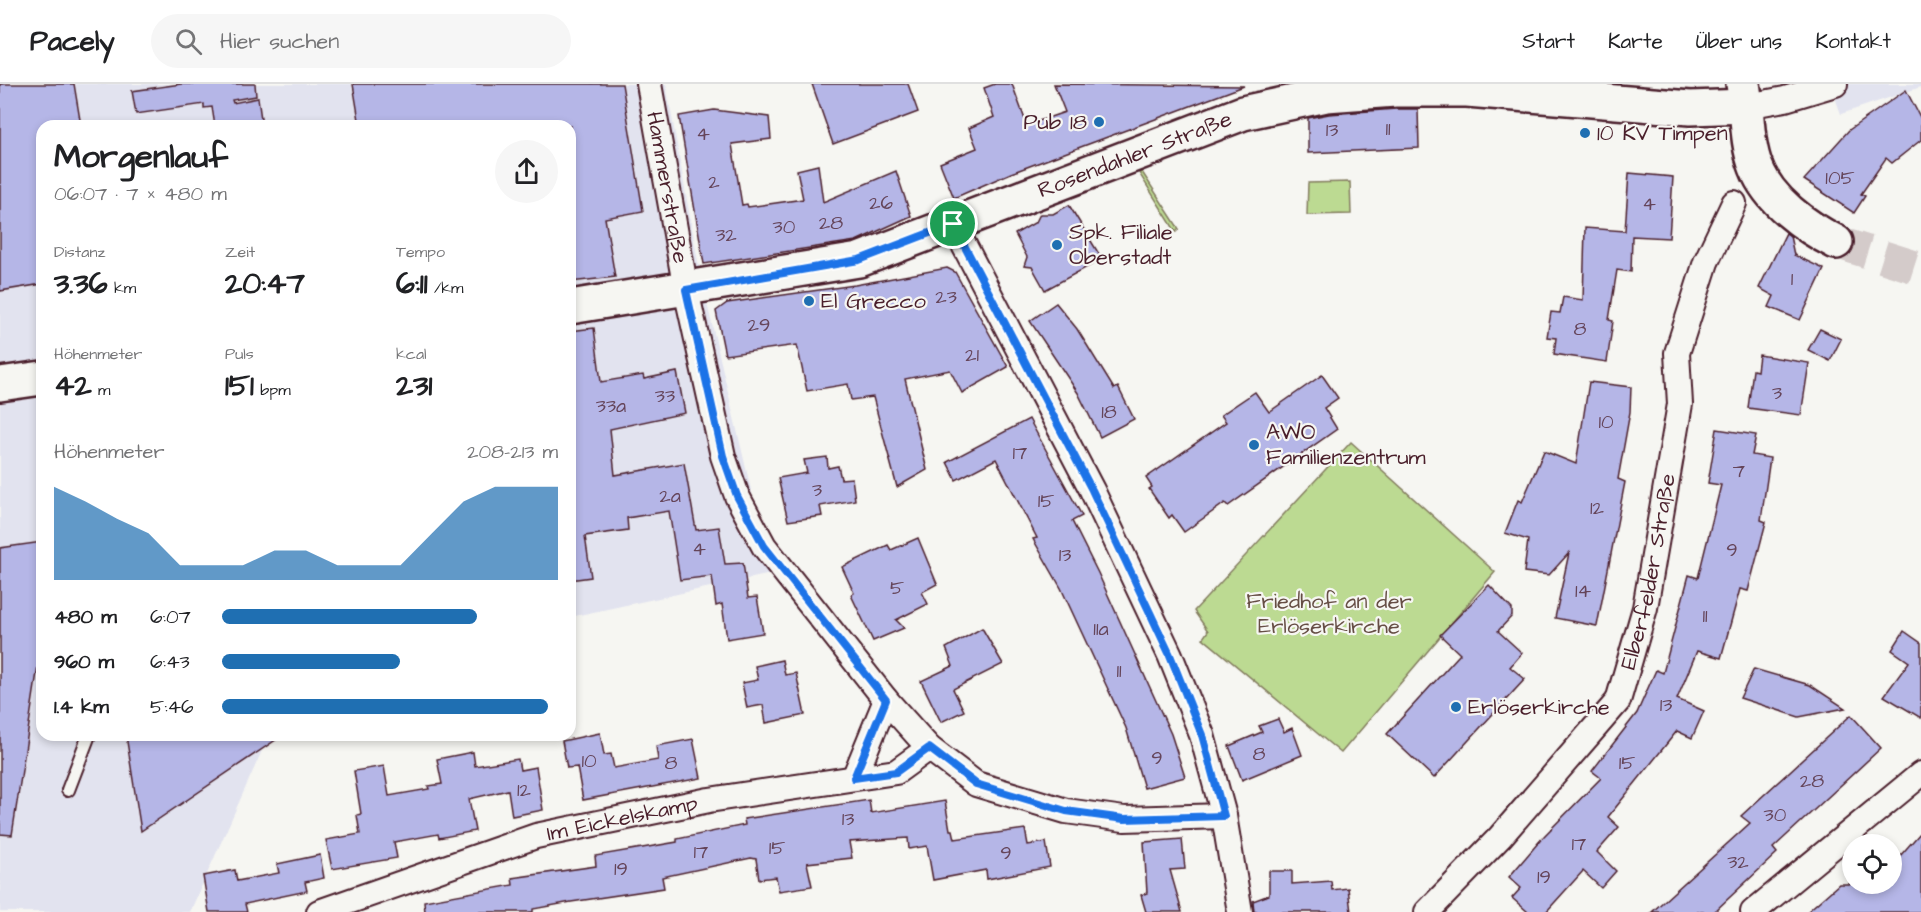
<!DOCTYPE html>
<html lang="de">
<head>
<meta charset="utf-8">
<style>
  body { margin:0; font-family:"Architects Daughter",sans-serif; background:#f6f6f6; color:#202124; height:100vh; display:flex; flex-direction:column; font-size:22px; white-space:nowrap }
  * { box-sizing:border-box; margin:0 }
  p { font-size:20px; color:#757577 }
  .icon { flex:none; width:33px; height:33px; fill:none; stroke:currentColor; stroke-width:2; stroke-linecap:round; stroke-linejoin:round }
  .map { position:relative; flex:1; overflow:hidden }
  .details { position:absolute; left:36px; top:36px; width:540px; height:621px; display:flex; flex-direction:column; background:#fff; border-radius:18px; box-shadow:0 3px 9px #0003 }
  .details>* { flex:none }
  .buttons { position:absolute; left:1842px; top:750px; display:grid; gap:12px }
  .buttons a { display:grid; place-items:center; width:60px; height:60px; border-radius:50%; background:#fff; box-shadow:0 3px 9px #0003; font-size:30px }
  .pin { position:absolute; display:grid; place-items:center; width:51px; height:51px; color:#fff; margin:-26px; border:3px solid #fff; border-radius:50%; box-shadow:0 2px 6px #0007 }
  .round { display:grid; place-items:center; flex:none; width:63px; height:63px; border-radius:32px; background:#f6f6f6 }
  .summary { display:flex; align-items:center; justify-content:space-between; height:102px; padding:0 18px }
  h1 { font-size:33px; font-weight:700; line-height:45px }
  .stats { display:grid; grid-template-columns:repeat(3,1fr); gap:9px; height:102px; padding:6px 18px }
  .stats div { display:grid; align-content:center }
  .stats b { font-size:30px; font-weight:700 }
  .stats small { font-size:16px; font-weight:400 }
  .stats p { font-size:16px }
  .chart { height:168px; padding:12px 18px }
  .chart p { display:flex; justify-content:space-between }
  .chart svg { width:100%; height:108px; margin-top:6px; fill:#1f6fb2; opacity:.7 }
  ul { padding:0 18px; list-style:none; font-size:20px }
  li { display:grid; grid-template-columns:96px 72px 1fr; align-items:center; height:45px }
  li i { height:15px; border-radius:8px; background:#1f6fb2 }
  header { display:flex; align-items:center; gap:36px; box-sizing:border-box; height:84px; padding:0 30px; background:#fff; border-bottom:2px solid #e0e0e0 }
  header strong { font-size:28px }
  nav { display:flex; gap:33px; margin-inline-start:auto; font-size:21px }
  .search { width:420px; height:54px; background:#f6f6f6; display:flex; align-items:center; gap:15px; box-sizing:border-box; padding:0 21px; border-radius:33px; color:#757577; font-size:22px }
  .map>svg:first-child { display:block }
  .built { fill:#e2e3ef }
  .green { fill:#bcda92; stroke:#837c5e; stroke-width:1.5 }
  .building { fill:#b5b6e7; stroke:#4a1f2b; stroke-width:1.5 }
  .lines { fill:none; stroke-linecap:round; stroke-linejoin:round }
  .secondary-tunnel { stroke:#d4cbca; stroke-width:33; stroke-dasharray:33 16; stroke-linecap:butt }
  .service-casing { stroke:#4a1f2b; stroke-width:16 }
  .minor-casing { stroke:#4a1f2b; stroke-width:28 }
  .secondary-casing { stroke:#4a1f2b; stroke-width:38 }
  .service { stroke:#f6f6f2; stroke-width:12 }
  .minor { stroke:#f6f6f2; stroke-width:24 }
  .secondary { stroke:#f6f6f2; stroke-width:33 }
  .route-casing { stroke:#fff; stroke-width:12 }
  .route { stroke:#1a73e8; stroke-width:8 }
  .poi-dot { fill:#1f6fb2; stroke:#f6f6f2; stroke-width:2 }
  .labels { text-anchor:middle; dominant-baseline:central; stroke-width:4.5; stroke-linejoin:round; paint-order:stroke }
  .number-label { font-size:20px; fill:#65455a }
  .poi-label { font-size:22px; fill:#4a1f2b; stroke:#f6f6f2; text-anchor:start }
  .street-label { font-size:22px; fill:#4a1f2b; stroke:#f6f6f2 }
  .park-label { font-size:22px; fill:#664e45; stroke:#f6f6f2 }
</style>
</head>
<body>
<header>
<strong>Pacely</strong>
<div class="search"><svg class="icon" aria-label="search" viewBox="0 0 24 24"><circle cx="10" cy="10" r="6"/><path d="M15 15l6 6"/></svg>Hier suchen</div>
<nav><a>Start</a><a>Karte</a><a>Über uns</a><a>Kontakt</a></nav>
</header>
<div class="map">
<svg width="1921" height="828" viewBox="0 0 1921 828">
  <rect width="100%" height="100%" fill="#f6f6f2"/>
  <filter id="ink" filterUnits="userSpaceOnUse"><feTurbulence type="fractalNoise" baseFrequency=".0167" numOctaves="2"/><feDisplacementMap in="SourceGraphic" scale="12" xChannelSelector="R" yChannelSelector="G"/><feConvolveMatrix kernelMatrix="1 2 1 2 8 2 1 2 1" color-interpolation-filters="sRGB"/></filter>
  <g filter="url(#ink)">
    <g class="built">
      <polygon points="0,0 666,0 701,194 771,490 570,533 570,42 42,42 42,651 269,651 190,828 0,828"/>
      <polygon points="1830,0 1921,0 1921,3 1841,30"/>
    </g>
    <g class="green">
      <polygon points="1142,88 1179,145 1176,148 1139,89"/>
      <polygon points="1350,98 1351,130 1307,131 1308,99"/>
      <polygon points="1351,358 1495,488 1341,669 1203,554 1208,547 1194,527"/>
    </g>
    <g class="building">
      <polygon points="0,0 74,0 81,42 42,42 42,200 0,207"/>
      <polygon points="181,0 255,0 256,12 232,16 233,19 258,14 262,42 215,42 212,23 204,24 204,20 136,30 132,7"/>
      <polygon points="353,0 622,0 643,127 605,134 615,193 570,198 570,42 360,42"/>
      <polygon points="812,0 908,0 918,28 833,60"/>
      <polygon points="995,0 1012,0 1027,41 1065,28 1054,0 1244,2 1011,89 954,114 940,79 977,64 969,44 994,33 984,4"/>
      <polygon points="1906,6 1921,35 1921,56 1892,79 1886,74 1861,110 1865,112 1854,129 1804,96 1849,46"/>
      <polygon points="1396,25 1418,25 1419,64 1308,69 1308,34 1329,30"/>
      <polygon points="714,26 769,33 771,55 732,60 742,121 747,120 748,123 803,115 797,86 818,81 823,118 896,87 911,132 856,157 704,180 679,32"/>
      <polygon points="1629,89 1673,93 1669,154 1632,152 1631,188 1617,186 1609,236 1613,237 1607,278 1554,270 1556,254 1547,253 1551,228 1560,229 1563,213 1583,216 1585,144 1625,147"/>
      <polygon points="1069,121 1102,175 1045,206 1032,183 1024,182 1027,173 1015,150 1036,138 1040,130 1053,130"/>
      <polygon points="1786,149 1790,152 1794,171 1824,185 1800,236 1769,223 1774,212 1759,204"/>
      <polygon points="947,184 955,188 1008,283 962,309 950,286 905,295 927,386 897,403 873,313 851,316 848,300 807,307 797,261 725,271 716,227 727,219 855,201"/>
      <polygon points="1056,219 1077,245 1114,305 1118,303 1134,335 1100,353 1078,309 1030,237"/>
      <polygon points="594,244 601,298 643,291 644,295 677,288 685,329 610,345 615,391 684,379 696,446 719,443 725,480 743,479 748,514 757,513 763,549 727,555 722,520 716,522 712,492 680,496 669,427 627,434 628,446 585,452 591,493 570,496 570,247"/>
      <polygon points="1820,245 1841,255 1830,277 1808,266"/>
      <polygon points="1759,271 1809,279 1801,331 1748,324 1753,286 1757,287"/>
      <polygon points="1322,291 1338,314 1324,324 1337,345 1228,422 1225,419 1184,448 1172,431 1169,434 1149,405 1152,403 1146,394 1226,338 1221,331 1255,308 1269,328"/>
      <polygon points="1589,298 1631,303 1630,328 1618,395 1625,398 1597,542 1555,534 1569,469 1549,491 1524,488 1528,456 1505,449 1518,416 1522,418 1544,367 1576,380"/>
      <polygon points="1029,335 1082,432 1072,437 1098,489 1171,650 1185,693 1144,704 1126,644 1061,504 1033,455 1037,454 996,375 956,396 947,378"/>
      <polygon points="1717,345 1756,351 1752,371 1770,374 1761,436 1766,438 1748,507 1740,505 1721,574 1697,567 1677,615 1704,627 1692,654 1677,647 1608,733 1619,743 1597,768 1616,787 1601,804 1583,787 1546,828 1528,828 1512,814 1521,804 1509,793 1544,752 1601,694 1592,687 1637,629 1656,586 1663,589 1689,491 1698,494 1721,401 1708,399"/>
      <polygon points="827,373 828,384 838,382 841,395 852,394 855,416 820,422 822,432 788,437 778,394 807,389 804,376"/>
      <polygon points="918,454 937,500 922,508 928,520 896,536 904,544 873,557 851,511 854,509 842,483 888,461 891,466"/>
      <polygon points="42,458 42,569 40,569 12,751 0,750 0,464"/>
      <polygon points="1489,501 1512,525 1512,532 1498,547 1522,569 1510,583 1525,595 1434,694 1387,650 1460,570 1440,551"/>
      <polygon points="982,544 1003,580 953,605 964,627 941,638 921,597 953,582 946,564"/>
      <polygon points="1904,547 1921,559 1921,634 1884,612 1909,578 1892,566"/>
      <polygon points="782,576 785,591 796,589 805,631 766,639 763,621 747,624 742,599 758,596 755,582"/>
      <polygon points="1754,585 1810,601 1845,624 1799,633 1740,614"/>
      <polygon points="1851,631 1881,664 1773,764 1777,769 1714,828 1652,828 1750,739 1741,732"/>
      <polygon points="1278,635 1284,648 1292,644 1302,671 1242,696 1229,662 1262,648 1259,642"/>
      <polygon points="600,649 604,671 611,670 614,684 658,676 656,662 693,655 701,694 583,716 577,683 567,684 562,657"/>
      <polygon points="126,651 283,651 141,747"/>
      <polygon points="473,668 475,682 518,675 520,686 536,683 543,726 512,732 508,706 469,715 475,747 439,754 438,750 394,758 397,774 332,785 326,756 360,750 357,731 361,730 354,687 384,682 389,712 429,705 428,702 442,700 437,675"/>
      <polygon points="869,716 871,729 945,717 950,746 953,746 955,755 1025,745 1028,761 1046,758 1050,783 987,795 986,786 933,796 927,762 909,765 908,754 849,758 852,774 807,779 812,802 779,807 776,793 759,795 756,775 751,774 662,793 664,804 571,818 533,825 533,828 425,828 424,817 513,801 512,794 596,782 595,772 677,758 677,755 745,741 744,735"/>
      <polygon points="1921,748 1921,828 1807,828 1839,800 1892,800 1892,781"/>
      <polygon points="1182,755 1185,785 1170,786 1182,828 1146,828 1141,811 1147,809 1144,758"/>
      <polygon points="320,771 324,794 305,798 307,807 245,820 247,828 209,828 203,792 235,786 237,797 279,789 277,780"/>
      <polygon points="1269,787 1292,787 1292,800 1331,797 1332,806 1348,804 1351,828 1254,828 1253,817 1269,811"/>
    </g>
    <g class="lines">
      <polyline class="secondary-tunnel" points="1836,158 1921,185"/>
      <g class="service-casing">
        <polyline id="service" points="68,706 89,651"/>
      </g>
      <g class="minor-casing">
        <g id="minor">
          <path id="s1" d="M649 0 686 206 723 372 737 412 764 462 886 616 929 664 976 700 1066 727 1124 735 1224 732"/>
          <polyline points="1747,22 1785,15 1835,0"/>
          <polyline points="953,140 1092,406 1170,571 1202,651 1224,732 1240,828"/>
          <polyline points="854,694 886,616"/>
          <path id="s2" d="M319 828 536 752 709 716 896 688 929 664"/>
          <path id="s3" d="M1427 828 1500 753 1618 617 1645 524 1680 320 1677 269 1706 178 1734 119"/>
          <polyline points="1753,828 1921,690"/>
        </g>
      </g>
      <g class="secondary-casing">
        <g id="secondary">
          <path d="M1743 0C1748 26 1746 58 1756 83 1769 117 1806 143 1836 158"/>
          <path id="s4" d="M570 223 859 176 1243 29 1326 11 1395 6H1467L1690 24 1747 22"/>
          <polyline points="0,300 42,294"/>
        </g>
      </g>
      <use href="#service" class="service"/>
      <use href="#minor" class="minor"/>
      <use href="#secondary" class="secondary"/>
    </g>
  </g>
  <g class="lines" filter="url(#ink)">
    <g class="route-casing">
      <polygon id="route" points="953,140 1092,406 1170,571 1202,651 1224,732 1124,735 1066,727 976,700 929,664 896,688 854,694 886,616 764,462 737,412 723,372 686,206 859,176"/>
    </g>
    <use href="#route" class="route"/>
  </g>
  <g class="poi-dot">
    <circle cx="1099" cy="38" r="6"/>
    <circle cx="1585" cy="49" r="6"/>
    <circle cx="1057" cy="161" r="6"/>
    <circle cx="809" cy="217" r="6"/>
    <circle cx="1254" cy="361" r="6"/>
    <circle cx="1456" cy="623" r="6"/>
  </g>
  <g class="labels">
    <g class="number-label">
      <text x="1388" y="45">11</text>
      <text x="1332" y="46">13</text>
      <text x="703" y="50">4</text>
      <text x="1840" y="94">105</text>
      <text x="714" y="98">2</text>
      <text x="881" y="119">26</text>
      <text x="1649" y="120">4</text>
      <text x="831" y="139">28</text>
      <text x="784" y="143">30</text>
      <text x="726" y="151">32</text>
      <text x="1792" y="195">1</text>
      <text x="946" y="213">23</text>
      <text x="759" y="241">29</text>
      <text x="1580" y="245">8</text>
      <text x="972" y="271">21</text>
      <text x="1777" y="309">3</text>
      <text x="665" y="312">33</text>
      <text x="611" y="322">33a</text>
      <text x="1109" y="328">18</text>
      <text x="1606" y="338">10</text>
      <text x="1020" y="369">17</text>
      <text x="1739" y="387">7</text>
      <text x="817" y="406">3</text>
      <text x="670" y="412">2a</text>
      <text x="1046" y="417">15</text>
      <text x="1597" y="424">12</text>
      <text x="699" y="465">4</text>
      <text x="1732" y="466">9</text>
      <text x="1065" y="471">13</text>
      <text x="897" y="504">5</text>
      <text x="1583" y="507">14</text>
      <text x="1705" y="532">11</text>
      <text x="1101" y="545">11a</text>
      <text x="1119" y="587">11</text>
      <text x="1666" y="621">13</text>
      <text x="1259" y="670">8</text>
      <text x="1157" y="674">9</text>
      <text x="589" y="677">10</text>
      <text x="671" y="679">8</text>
      <text x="1627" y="679">15</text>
      <text x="1812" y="697">28</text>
      <text x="524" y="706">12</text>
      <text x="1775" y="731">30</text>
      <text x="848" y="735">13</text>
      <text x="1579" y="760">17</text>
      <text x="777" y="764">15</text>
      <text x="701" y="768">17</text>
      <text x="1006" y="769">9</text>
      <text x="1738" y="778">32</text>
      <text x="621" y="785">19</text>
      <text x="1544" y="793">19</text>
    </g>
    <g class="poi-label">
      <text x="1087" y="38" text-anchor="end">Pub 18</text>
      <text x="1597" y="49">10 KV Timpen</text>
      <text x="1069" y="148">Spk. Filiale<tspan x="1069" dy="25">Oberstadt</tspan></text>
      <text x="821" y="217">El Grecco</text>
      <text x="1266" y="348">AWO<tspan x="1266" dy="25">Familienzentrum</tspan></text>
      <text x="1468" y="623">Erlöserkirche</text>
    </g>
    <g class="street-label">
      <text stroke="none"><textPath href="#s4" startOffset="588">Rosendahler Straße</textPath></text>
      <text stroke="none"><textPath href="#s1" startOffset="105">Hammerstraße</textPath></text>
      <text stroke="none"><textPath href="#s3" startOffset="418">Elberfelder Straße</textPath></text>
      <text stroke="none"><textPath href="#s2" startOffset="318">Im Eickelskamp</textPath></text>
    </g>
    <g class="park-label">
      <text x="1329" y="517">Friedhof an der<tspan x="1329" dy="25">Erlöserkirche</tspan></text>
    </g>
  </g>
</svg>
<div class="buttons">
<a><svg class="icon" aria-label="locate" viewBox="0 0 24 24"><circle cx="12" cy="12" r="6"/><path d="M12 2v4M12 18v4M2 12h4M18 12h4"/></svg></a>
</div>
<div class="pin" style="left:953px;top:140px;background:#1e9e55"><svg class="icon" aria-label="arrive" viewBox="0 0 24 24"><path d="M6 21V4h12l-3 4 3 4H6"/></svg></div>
<section class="details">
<div class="summary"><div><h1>Morgenlauf</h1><p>06:07 · 7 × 480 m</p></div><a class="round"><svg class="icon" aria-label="share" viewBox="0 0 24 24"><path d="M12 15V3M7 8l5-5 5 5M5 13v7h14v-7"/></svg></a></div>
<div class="stats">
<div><p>Distanz</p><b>3.36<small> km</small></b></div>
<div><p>Zeit</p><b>20:47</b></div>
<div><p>Tempo</p><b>6:11<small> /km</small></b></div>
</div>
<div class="stats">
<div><p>Höhenmeter</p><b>42<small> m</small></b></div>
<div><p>Puls</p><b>151<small> bpm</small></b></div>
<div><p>kcal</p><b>231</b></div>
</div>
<div class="chart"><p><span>Höhenmeter</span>208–213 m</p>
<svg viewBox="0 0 160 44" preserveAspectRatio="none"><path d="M0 44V6L10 12L20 19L30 25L40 38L50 38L60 38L70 32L80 32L90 38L100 38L110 38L120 25L130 12L140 6L150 6L160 6V44z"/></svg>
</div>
<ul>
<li><b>480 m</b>6:07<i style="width:76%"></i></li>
<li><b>960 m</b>6:43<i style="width:53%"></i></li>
<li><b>1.4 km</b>5:46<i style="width:97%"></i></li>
</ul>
</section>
</div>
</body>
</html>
